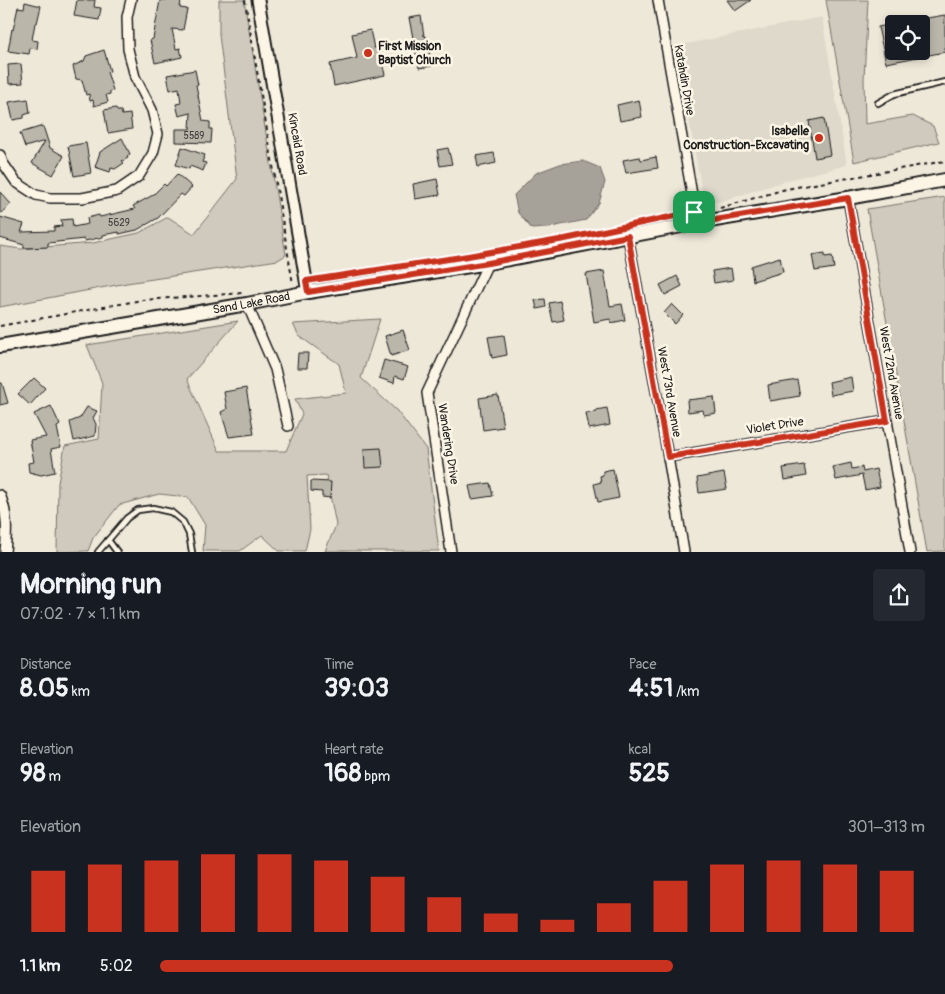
<!DOCTYPE html>
<html lang="en">
<head>
<meta charset="utf-8">
<style>
  body { margin:0; font-family:Pangolin,sans-serif; background:#242831; color:#f1f3f6; height:100vh; display:flex; flex-direction:column; font-size:19px; white-space:nowrap }
  * { box-sizing:border-box; margin:0 }
  p { font-size:16px; color:#9ea1a6 }
  .icon { flex:none; width:28px; height:28px; fill:none; stroke:currentColor; stroke-width:2; stroke-linecap:round; stroke-linejoin:round }
  .map { position:relative; height:552px; overflow:hidden }
  .panel { display:flex; flex-direction:column; background:#171b24; flex:1 }
  .panel>* { flex:none }
  .tools { position:absolute; left:885px; top:15px; display:grid; gap:10px }
  .tools a { display:grid; place-items:center; width:45px; height:45px; border-radius:5px; background:#171b24; box-shadow:0 2px 8px #0003; font-size:25px }
  .pin { position:absolute; display:grid; place-items:center; width:42px; height:42px; color:#fff; margin:-21px; border-radius:10px; box-shadow:0 2px 8px #0006 }
  .round { display:grid; place-items:center; flex:none; width:52px; height:52px; border-radius:5px; background:#242831 }
  .headline { display:flex; align-items:center; justify-content:space-between; height:85px; padding:0 20px }
  h1 { font-size:28px; font-weight:800; line-height:38px }
  .stats { display:grid; grid-template-columns:repeat(3,1fr); gap:8px; height:85px; padding:5px 20px }
  .stats div { display:grid; align-content:center }
  .stats b { font-size:25px; font-weight:800 }
  .stats small { font-size:14px; font-weight:400 }
  .stats p { font-size:14px }
  .chart { height:140px; padding:10px 20px }
  .chart p { display:flex; justify-content:space-between }
  .chart svg { width:100%; height:90px; margin-top:5px; stroke:#c8321e; stroke-width:6 }
  ul { padding:0 20px; list-style:none; font-size:16px }
  li { display:grid; grid-template-columns:80px 60px 1fr; align-items:center; height:38px }
  li i { height:12px; border-radius:6px; background:#c8321e }
  .map>svg:first-child { display:block }
  .built { fill:#ded9cb }
  .green { fill:#cfcabd; stroke:#76736c }
  .water { fill:#a7a299; stroke:#6f6c67 }
  .building { fill:#bab6aa; stroke:#1c1c1c }
  .lines { fill:none; stroke-linecap:round; stroke-linejoin:round }
  .service-casing { stroke:#1c1c1c; stroke-width:8 }
  .minor-casing { stroke:#1c1c1c; stroke-width:12 }
  .tertiary-casing { stroke:#1c1c1c; stroke-width:15 }
  .secondary-casing { stroke:#1c1c1c; stroke-width:16 }
  .path { stroke:#1c1c1c; stroke-width:2; stroke-dasharray:4 4; stroke-linecap:butt }
  .service { stroke:#fcf5e5; stroke-width:4.5 }
  .minor { stroke:#fcf5e5; stroke-width:9 }
  .tertiary { stroke:#fcf5e5; stroke-width:11 }
  .secondary { stroke:#fcf5e5; stroke-width:12 }
  .route-casing { stroke:#fff; stroke-width:10 }
  .route { stroke:#c8321e; stroke-width:6 }
  .poi-dot { fill:#c8321e; stroke:#fcf5e5; stroke-width:2 }
  .labels { text-anchor:middle; dominant-baseline:central; stroke-width:5; stroke-linejoin:round; paint-order:stroke }
  .number-label { font-size:10px; fill:#444240 }
  .poi-label { font-size:12px; font-weight:bold; fill:#1c1c1c; stroke:#fcf5e5; text-anchor:start }
  .street-label { font-size:12px; fill:#1c1c1c; stroke:#fcf5e5 }
</style>
</head>
<body>
<div class="map">
<svg width="945" height="552" viewBox="0 0 945 552">
  <rect width="100%" height="100%" fill="#eee8d9"/>
  <filter id="ink" filterUnits="userSpaceOnUse"><feTurbulence type="fractalNoise" baseFrequency=".02" numOctaves="2"/><feDisplacementMap in="SourceGraphic" scale="10" xChannelSelector="R" yChannelSelector="G"/><feConvolveMatrix kernelMatrix="1 2 1 2 8 2 1 2 1" color-interpolation-filters="sRGB"/></filter>
  <g filter="url(#ink)">
    <polygon class="built" points="822,17 847,165 788,180 719,202 704,203 676,46"/>
    <g class="green">
      <polygon points="219,0 244,0 286,255 278,260 127,283 0,307 0,246 21,249 93,243 139,233 168,217 194,234 237,179 219,35"/>
      <polygon points="826,0 868,0 864,79 865,124 913,116 933,126 939,142 854,162"/>
      <polygon points="945,197 945,551 927,552 867,209"/>
      <polygon points="380,319 361,378 397,411 426,449 439,551 325,551 336,525 326,475 307,476 310,529 305,551 279,551 262,535 240,551 203,551 205,525 188,497 159,494 119,505 93,538 88,551 57,552 58,483 65,446 99,439 102,383 87,345 238,321 187,379 219,451 286,451 302,414 295,399 346,393 339,364 299,336 293,324"/>
    </g>
    <polygon class="water" points="583,161 600,168 605,182 599,203 586,220 546,228 532,229 518,213 514,195 536,173 560,164"/>
    <g class="building">
      <polygon points="77,0 95,0 94,7 101,8 99,20 74,16"/>
      <polygon points="160,0 181,0 180,8 187,9 183,30 172,29 176,49 180,48 182,57 155,63 150,40 153,39"/>
      <polygon points="727,0 751,0 735,11"/>
      <polygon points="25,2 41,6 37,23 35,23 32,40 38,41 37,49 30,48 29,54 8,51 12,29 13,30 18,7 24,8"/>
      <polygon points="945,15 945,52 886,63 878,27 894,24 894,51 921,51 921,19"/>
      <polygon points="421,16 424,36 426,36 432,66 419,68 409,18"/>
      <polygon points="370,30 374,48 379,47 385,75 334,86 330,64 357,58 352,34"/>
      <polygon points="104,50 110,71 107,72 113,90 110,91 110,94 106,95 108,102 94,106 93,100 90,101 89,94 86,95 82,80 76,79 73,66 84,61 86,56"/>
      <polygon points="21,64 23,83 9,84 8,65"/>
      <polygon points="195,70 198,85 196,85 203,121 210,122 210,129 212,129 211,143 176,142 176,129 190,129 191,113 179,116 176,104 181,103 179,88 170,90 167,75"/>
      <polygon points="28,99 30,113 24,115 24,118 13,120 9,102"/>
      <polygon points="639,100 642,117 620,121 617,105"/>
      <polygon points="116,108 117,111 121,111 122,115 130,114 132,129 108,133 104,110"/>
      <polygon points="824,118 830,155 815,158 809,121"/>
      <polygon points="43,126 50,148 64,156 53,175 32,163 45,141 25,147 20,133"/>
      <polygon points="122,138 130,154 127,156 128,158 122,161 124,163 115,169 111,168 110,172 95,167 100,152"/>
      <polygon points="86,143 91,173 74,176 68,146"/>
      <polygon points="182,147 205,155 202,162 206,163 203,171 190,166 189,169 176,165"/>
      <polygon points="448,148 452,164 440,166 437,150"/>
      <polygon points="494,153 496,163 478,167 476,156"/>
      <polygon points="640,157 641,160 656,157 658,168 626,173 623,160"/>
      <polygon points="177,174 192,187 184,196 181,194 158,218 137,230 119,234 119,232 103,235 103,237 85,241 84,239 48,243 48,247 24,248 24,245 0,238 0,217 24,224 21,232 54,231 54,227 62,226 61,220 72,219 73,227 88,224 87,218 99,215 100,217 135,209 133,206 153,195 164,184 166,186"/>
      <polygon points="437,179 440,195 415,199 413,184"/>
      <polygon points="0,192 11,204 0,214"/>
      <polygon points="825,253 825,257 832,256 834,268 815,271 812,255"/>
      <polygon points="780,257 783,272 753,281 751,266"/>
      <polygon points="731,268 733,280 714,283 712,271"/>
      <polygon points="604,271 610,306 622,304 625,320 611,323 610,319 594,322 586,274"/>
      <polygon points="677,276 682,286 665,295 660,285"/>
      <polygon points="545,299 546,307 537,309 535,300"/>
      <polygon points="560,301 564,320 553,322 549,303"/>
      <polygon points="672,304 683,315 675,324 664,313"/>
      <polygon points="403,330 410,350 391,356 385,336"/>
      <polygon points="504,335 507,355 492,358 488,337"/>
      <polygon points="298,353 308,353 307,368 297,368"/>
      <polygon points="384,360 408,367 404,379 395,376 394,383 379,378"/>
      <polygon points="851,377 853,391 831,395 829,382"/>
      <polygon points="34,378 45,388 30,405 18,394"/>
      <polygon points="797,380 800,396 770,401 768,385"/>
      <polygon points="0,383 2,383 8,403 0,405"/>
      <polygon points="246,388 254,434 229,437 221,412 227,409 224,392"/>
      <polygon points="498,395 503,427 483,430 479,398"/>
      <polygon points="714,397 716,413 704,415 703,410 688,412 687,400"/>
      <polygon points="51,406 60,425 57,427 61,447 51,449 55,472 41,475 29,472 28,463 34,462 30,440 46,437 34,414"/>
      <polygon points="87,407 97,411 93,418 96,424 95,436 74,441 70,422 80,418"/>
      <polygon points="607,408 610,425 589,429 586,413 597,412 596,410"/>
      <polygon points="381,448 383,467 365,468 364,449"/>
      <polygon points="851,463 852,469 862,467 863,472 876,469 880,487 865,490 862,475 836,480 833,467"/>
      <polygon points="804,465 806,476 785,480 783,468"/>
      <polygon points="613,469 619,498 598,502 594,484 601,482 600,476 603,475 603,471"/>
      <polygon points="724,473 727,489 699,493 697,478"/>
      <polygon points="311,481 331,482 330,498 322,497 322,492 311,491"/>
      <polygon points="490,483 493,496 472,499 469,486"/>
    </g>
    <g class="lines">
      <g class="service-casing">
        <g id="service">
          <polyline points="878,103 894,94 945,82"/>
          <polyline points="108,540 117,552"/>
          <polyline points="98,552 127,518 138,510 153,508 171,512 183,522 189,534 192,552"/>
        </g>
      </g>
      <g class="minor-casing">
        <g id="minor">
          <polyline points="658,0 697,223"/>
          <polyline points="0,155 3,163 16,182 36,195 50,198 82,198 117,191 139,176 153,153 158,134 152,110 135,77 128,49 127,17 131,0"/>
          <polyline points="848,198 910,552"/>
          <polyline points="628,236 668,457 684,552"/>
          <polyline points="247,304 275,369 288,426"/>
          <polyline points="668,457 887,421"/>
          <path d="M0 495C8 513 7 532 5 552"/>
          <polyline points="451,552 427,393 488,263"/>
        </g>
      </g>
      <g class="tertiary-casing">
        <polyline id="tertiary" points="258,0 308,292"/>
      </g>
      <g class="secondary-casing">
        <g id="secondary">
          <path id="s1" d="M0 346 247 304 308 292 488 263 697 223 848 198 945 180"/>
        </g>
      </g>
      <g class="path">
        <polyline points="245,0 293,284"/>
        <polyline points="720,208 786,189 945,161"/>
        <polyline points="0,326 142,300 243,293"/>
      </g>
      <use href="#service" class="service"/>
      <use href="#minor" class="minor"/>
      <use href="#tertiary" class="tertiary"/>
      <use href="#secondary" class="secondary"/>
    </g>
  </g>
  <g class="lines" filter="url(#ink)">
    <g class="route-casing">
      <polygon id="route" points="848,198 887,421 668,457 628,236 488,263 308,292 306,281 468,256 565,239 694,212 697,223"/>
    </g>
    <use href="#route" class="route"/>
  </g>
  <g class="poi-dot">
    <circle cx="368" cy="53" r="5"/>
    <circle cx="819" cy="138" r="5"/>
  </g>
  <g class="labels">
    <g class="number-label">
      <text x="194" y="136">5589</text>
      <text x="119" y="223">5629</text>
    </g>
    <g class="poi-label">
      <text x="378" y="46">First Mission<tspan x="378" dy="14">Baptist Church</tspan></text>
      <text x="809" y="131" text-anchor="end">Isabelle<tspan x="809" dy="14">Construction-Excavating</tspan></text>
    </g>
    <g class="street-label">
      <text transform="translate(684 80) rotate(80)">Katahdin Drive</text>
      <text transform="translate(297 144) rotate(80)">Kincaid Road</text>
      <text stroke="none"><textPath href="#s1" startOffset="255">Sand Lake Road</textPath></text>
      <text transform="translate(891 373) rotate(80)">West 72nd Avenue</text>
      <text transform="translate(669 392) rotate(80)">West 73rd Avenue</text>
      <text transform="translate(775 426) rotate(-9)">Violet Drive</text>
      <text transform="translate(448 444) rotate(81)">Wandering Drive</text>
    </g>
  </g>
</svg>
<div class="tools">
<a><svg class="icon" aria-label="locate" viewBox="0 0 24 24"><circle cx="12" cy="12" r="6"/><path d="M12 2v4M12 18v4M2 12h4M18 12h4"/></svg></a>
</div>
<div class="pin" style="left:694px;top:212px;background:#1e9e55"><svg class="icon" aria-label="arrive" viewBox="0 0 24 24"><path d="M6 21V4h12l-3 4 3 4H6"/></svg></div>
</div>
<section class="panel">
<div class="headline"><div><h1>Morning run</h1><p>07:02 · 7 × 1.1 km</p></div><a class="round"><svg class="icon" aria-label="share" viewBox="0 0 24 24"><path d="M12 15V3M7 8l5-5 5 5M5 13v7h14v-7"/></svg></a></div>
<div class="stats">
<div><p>Distance</p><b>8.05<small> km</small></b></div>
<div><p>Time</p><b>39:03</b></div>
<div><p>Pace</p><b>4:51<small> /km</small></b></div>
</div>
<div class="stats">
<div><p>Elevation</p><b>98<small> m</small></b></div>
<div><p>Heart rate</p><b>168<small> bpm</small></b></div>
<div><p>kcal</p><b>525</b></div>
</div>
<div class="chart"><p><span>Elevation</span>301–313 m</p>
<svg viewBox="0 0 160 44" preserveAspectRatio="none"><path d="M5 44V14M15 44V11M25 44V9M35 44V6M45 44V6M55 44V9M65 44V17M75 44V27M85 44V35M95 44V38M105 44V30M115 44V19M125 44V11M135 44V9M145 44V11M155 44V14"/></svg>
</div>
<ul>
<li><b>1.1 km</b>5:02<i style="width:67%"></i></li>
</ul>
</section>
</body>
</html>
